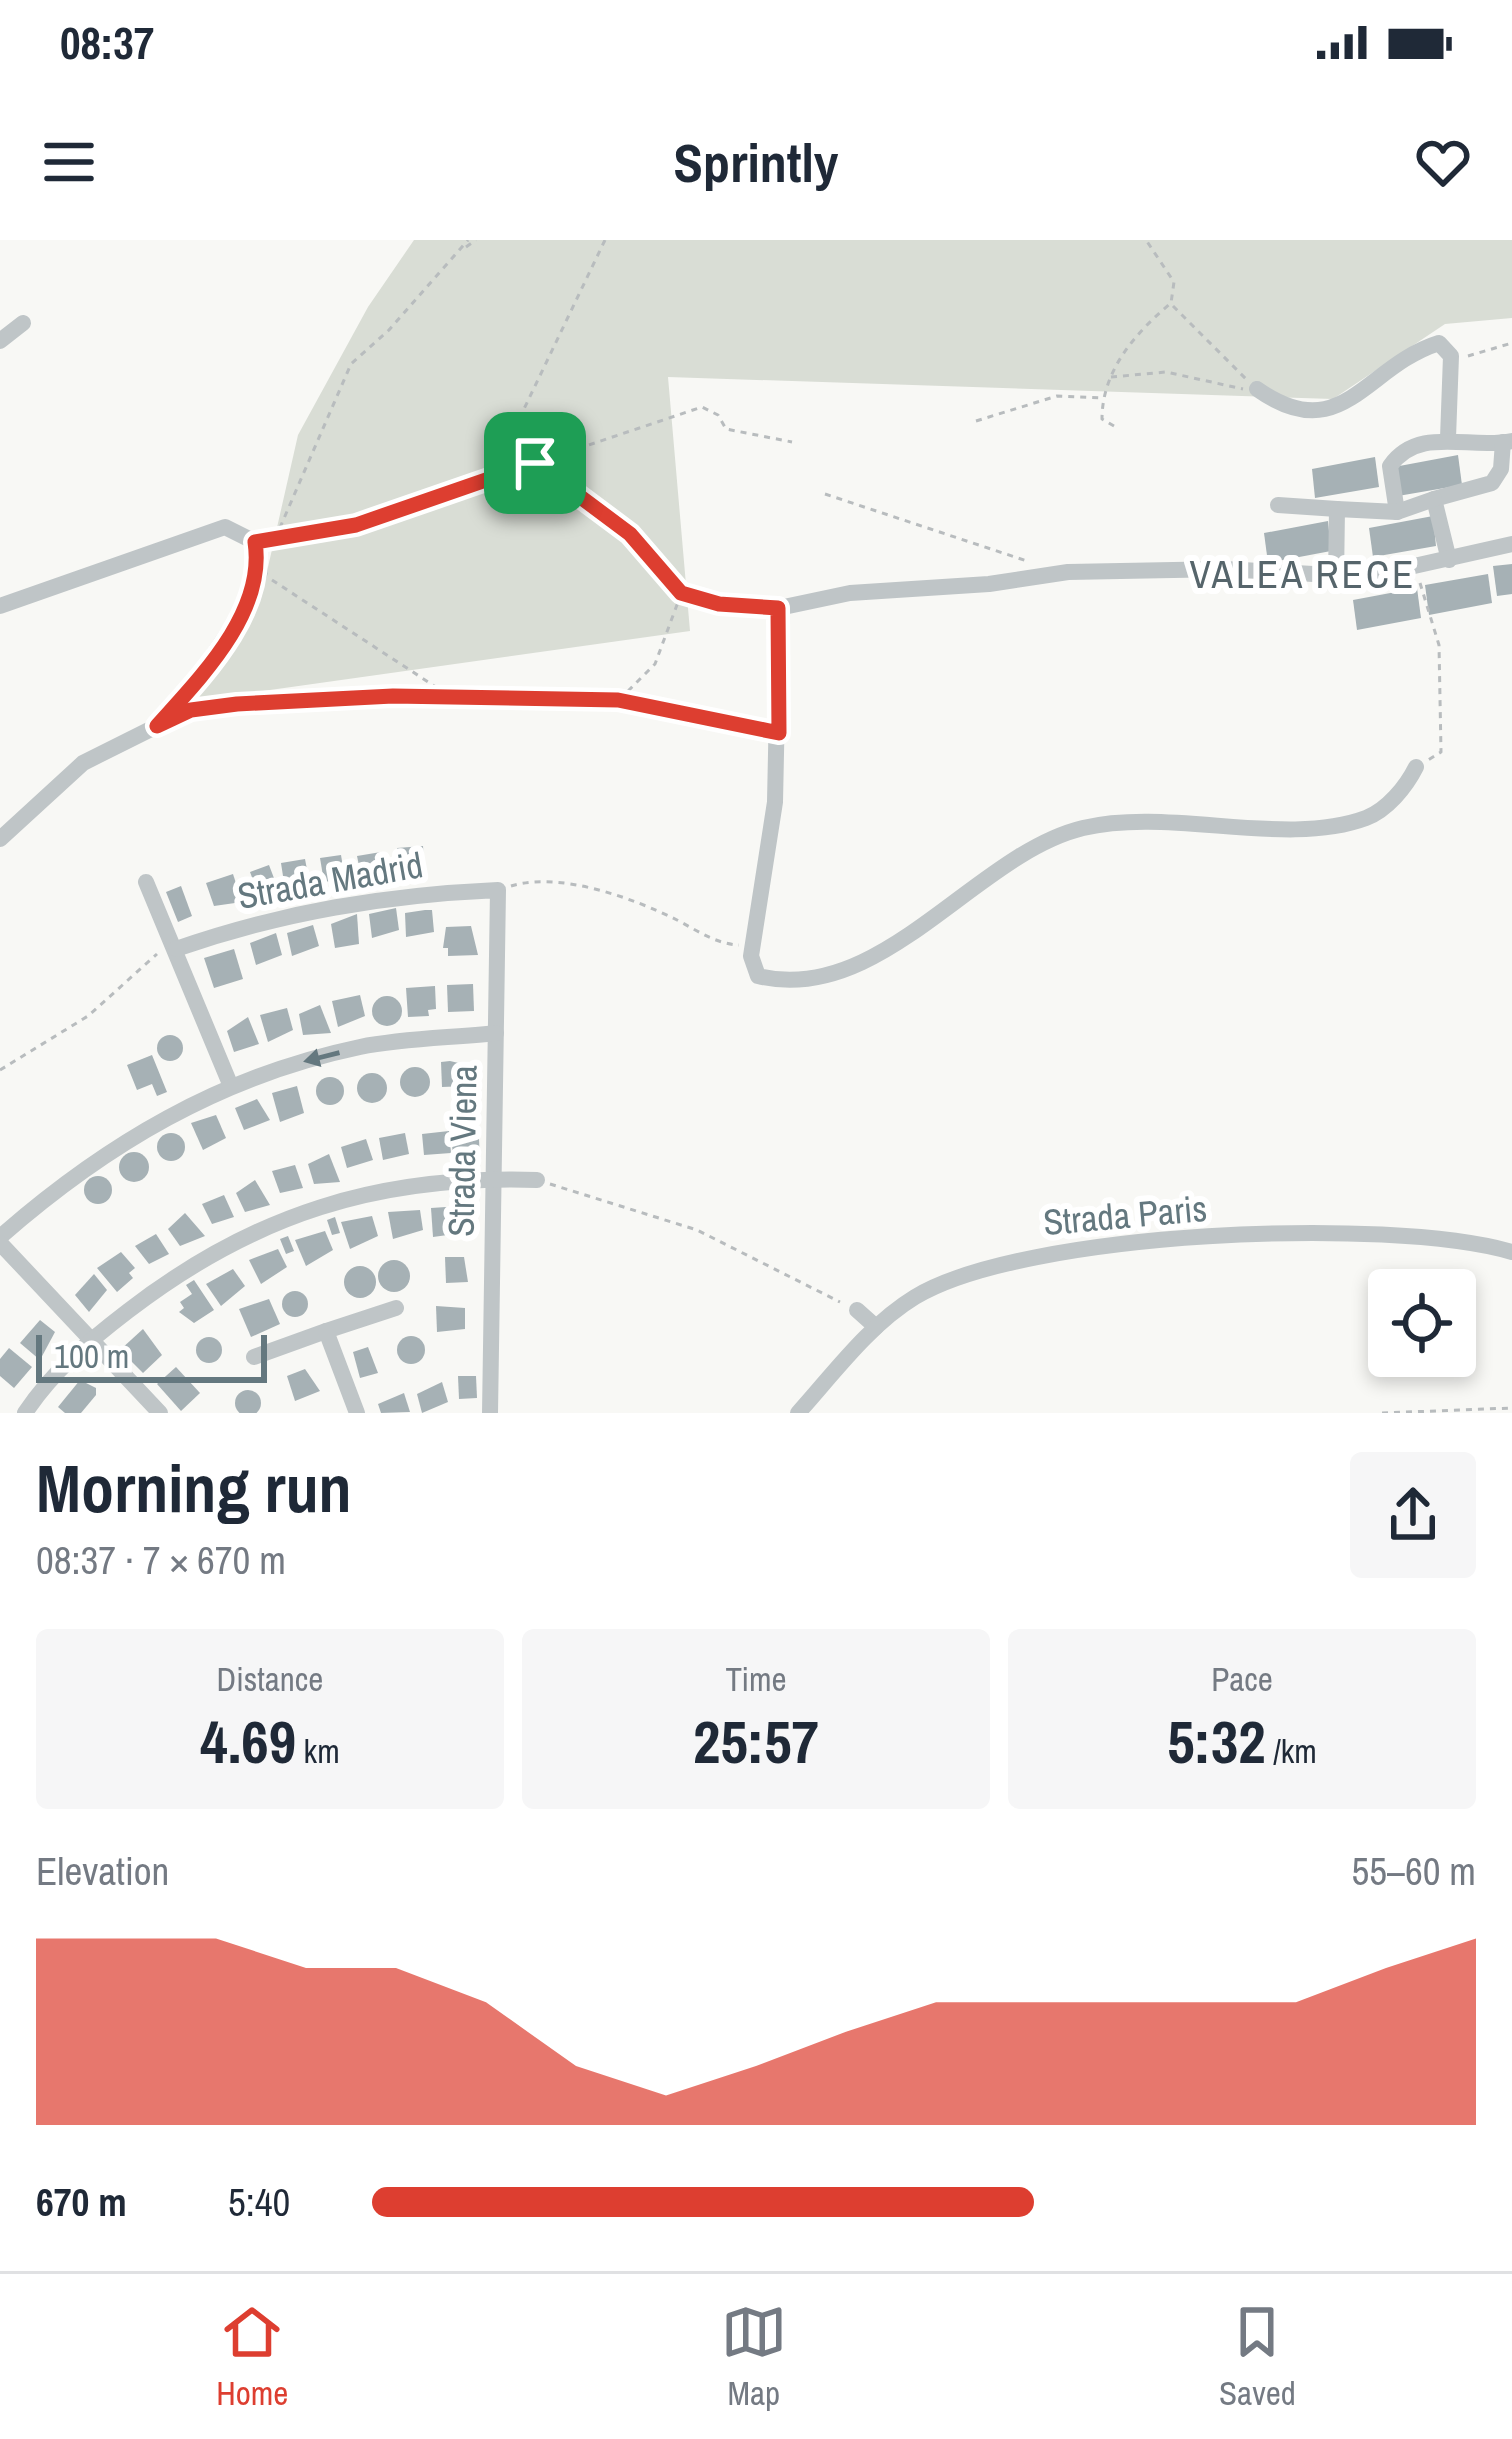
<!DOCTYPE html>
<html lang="en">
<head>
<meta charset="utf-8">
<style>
  body { margin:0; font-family:"Archivo Narrow",sans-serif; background:#f6f6f7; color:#1f2937; height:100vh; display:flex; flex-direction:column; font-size:45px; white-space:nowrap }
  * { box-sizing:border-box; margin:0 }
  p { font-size:39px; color:#747a83 }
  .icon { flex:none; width:66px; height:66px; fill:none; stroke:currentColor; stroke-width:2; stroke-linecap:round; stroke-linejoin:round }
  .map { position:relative; height:1173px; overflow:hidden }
  .sheet { display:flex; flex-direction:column; background:#fff; flex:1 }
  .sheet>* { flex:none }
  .buttons { position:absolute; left:1368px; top:1029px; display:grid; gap:24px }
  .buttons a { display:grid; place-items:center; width:108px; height:108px; border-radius:12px; background:#fff; box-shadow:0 6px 18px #0003; font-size:60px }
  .scale { position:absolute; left:36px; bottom:30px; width:231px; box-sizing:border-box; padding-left:12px; border:6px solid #64787f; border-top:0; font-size:33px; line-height:42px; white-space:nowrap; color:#64787f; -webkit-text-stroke:9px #fff; paint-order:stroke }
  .pin { position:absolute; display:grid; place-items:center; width:102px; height:102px; color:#fff; margin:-51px; border-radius:24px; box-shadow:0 6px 18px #0006 }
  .round { display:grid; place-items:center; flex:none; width:126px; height:126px; border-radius:12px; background:#f6f6f7 }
  .overview { display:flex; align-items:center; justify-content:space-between; height:204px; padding:0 36px }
  h1 { font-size:66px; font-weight:700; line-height:90px }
  .stats { display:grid; grid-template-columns:repeat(3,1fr); gap:18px; height:204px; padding:12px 36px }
  .stats div { display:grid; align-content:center; border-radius:12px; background:#f6f6f7; text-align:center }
  .stats b { font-size:60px; font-weight:700 }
  .stats small { font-size:33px; font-weight:400 }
  .stats p { font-size:33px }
  .chart { height:336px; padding:24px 36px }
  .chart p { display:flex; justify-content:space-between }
  .chart svg { width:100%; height:216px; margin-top:12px; fill:#dd3e30; opacity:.7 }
  ul { padding:0 36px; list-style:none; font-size:39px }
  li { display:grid; grid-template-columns:192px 144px 1fr; align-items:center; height:90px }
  li i { height:30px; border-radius:15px; background:#dd3e30 }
  .status { display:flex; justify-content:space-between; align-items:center; height:84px; padding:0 60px; background:#fff; direction:ltr }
  .status svg { height:33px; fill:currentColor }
  header { display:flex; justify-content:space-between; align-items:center; height:156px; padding:0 36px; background:#fff; font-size:54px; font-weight:700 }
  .menu { display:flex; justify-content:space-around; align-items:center; height:168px; border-top:3px solid #e0e1e3; background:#fff; font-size:33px; color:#747a83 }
  .menu a { display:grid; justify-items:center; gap:6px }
  .menu .selected { color:#dd3e30 }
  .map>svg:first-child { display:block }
  .green { fill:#d9ddd5 }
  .building { fill:#a6b1b5 }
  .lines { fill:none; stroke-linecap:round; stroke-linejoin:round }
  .path { stroke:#b8bcbe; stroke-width:3; stroke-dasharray:6 6; stroke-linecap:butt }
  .minor { stroke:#bfc5c7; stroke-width:16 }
  .oneway { fill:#64787f }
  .route-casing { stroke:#fff; stroke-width:24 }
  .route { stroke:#dd3e30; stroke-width:15 }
  .labels { text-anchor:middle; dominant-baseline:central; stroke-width:12; stroke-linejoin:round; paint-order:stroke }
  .street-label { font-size:36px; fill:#64787f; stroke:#fff }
  .neighbourhood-label { font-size:39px; letter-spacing:3px; fill:#56656b; stroke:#fff }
</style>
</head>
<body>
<div class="status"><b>08:37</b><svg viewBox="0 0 49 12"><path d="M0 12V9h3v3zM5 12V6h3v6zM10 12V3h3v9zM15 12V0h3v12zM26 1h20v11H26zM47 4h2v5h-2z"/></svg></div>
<header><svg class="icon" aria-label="menu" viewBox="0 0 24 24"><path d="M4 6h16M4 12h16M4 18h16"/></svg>Sprintly<svg class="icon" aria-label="heart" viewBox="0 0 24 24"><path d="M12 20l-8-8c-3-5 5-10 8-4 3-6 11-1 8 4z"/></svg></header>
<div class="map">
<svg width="1512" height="1173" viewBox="0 0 1512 1173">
  <rect width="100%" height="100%" fill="#f8f8f5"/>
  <polygon class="green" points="414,0 1512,0 1512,78 1445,84 1333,159 668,137 690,391 192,461 261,358 298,195 368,67"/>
  <g class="building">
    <polygon points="1458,215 1462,245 1398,256 1394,227"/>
    <polygon points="1375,217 1379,247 1315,258 1312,229"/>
    <polygon points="1433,276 1436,306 1373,317 1369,288"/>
    <polygon points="1328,281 1331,311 1268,323 1264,293"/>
    <polygon points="1512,324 1512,354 1497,356 1493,326"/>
    <polygon points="1488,334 1492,363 1429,375 1425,345"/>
    <polygon points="1417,348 1421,378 1357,390 1353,360"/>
    <polygon points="423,606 425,635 398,636 397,608"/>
    <polygon points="381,612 385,636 362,640 357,616"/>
    <polygon points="341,615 345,639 324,642 320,618"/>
    <polygon points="305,619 310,645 285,649 281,623"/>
    <polygon points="269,625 280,654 251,657 246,643 253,640 250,632"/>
    <polygon points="233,634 242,662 214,666 206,643"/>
    <polygon points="181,646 192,676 178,682 166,652"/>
    <polygon points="396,668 399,690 372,698 369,674"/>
    <polygon points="425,670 432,670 434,692 406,697 405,673"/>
    <polygon points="357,674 359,704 335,708 331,684"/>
    <polygon points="313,685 319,706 292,716 287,693"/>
    <polygon points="471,686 478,715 448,716 448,708 443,708 446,687"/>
    <polygon points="276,693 282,715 256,725 250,703"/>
    <polygon points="234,709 243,739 214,748 204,718"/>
    <polygon points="473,744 474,771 448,772 447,745"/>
    <polygon points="435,746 436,769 428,770 429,776 408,777 406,748"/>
    <polygon points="360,755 365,776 338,787 332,761"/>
    <circle cx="387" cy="771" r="15"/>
    <polygon points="320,765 331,793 303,795 299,774"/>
    <polygon points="287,768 293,790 268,802 260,775"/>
    <polygon points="248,777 259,804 234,812 227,791"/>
    <circle cx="170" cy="808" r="13"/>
    <polygon points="152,815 167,852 157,856 152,844 137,850 127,825"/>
    <polygon points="450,821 467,825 468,846 442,847 441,822"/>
    <circle cx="415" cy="842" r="15"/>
    <circle cx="372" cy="848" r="15"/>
    <circle cx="330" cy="851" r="14"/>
    <polygon points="297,846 304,873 280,882 272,853"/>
    <polygon points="257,859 270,880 244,890 235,868"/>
    <polygon points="216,875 226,898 203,910 191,883"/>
    <polygon points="449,891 451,913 424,915 422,894"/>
    <circle cx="171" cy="907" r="14"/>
    <polygon points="405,893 409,914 383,920 379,898"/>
    <polygon points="366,899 373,920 347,928 341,907"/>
    <polygon points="479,899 480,923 453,924 452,900"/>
    <circle cx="134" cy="927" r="15"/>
    <polygon points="329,914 340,942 314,944 308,924"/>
    <polygon points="295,925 303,948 280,953 272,931"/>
    <circle cx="98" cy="950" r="14"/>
    <polygon points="255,940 270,965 245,972 236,953"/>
    <polygon points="224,955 234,977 212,984 202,964"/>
    <polygon points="446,967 461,969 462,993 433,997 431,968"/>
    <polygon points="420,970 423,990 393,999 388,972"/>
    <polygon points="185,973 205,996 180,1006 168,989"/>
    <polygon points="372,976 378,996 350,1009 341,982"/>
    <polygon points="335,977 340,993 332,995 327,980"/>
    <polygon points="325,991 333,1010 306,1026 295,1000"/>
    <polygon points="156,994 169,1014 149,1024 135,1006"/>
    <polygon points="288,996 294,1011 286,1014 280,999"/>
    <polygon points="278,1009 287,1027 261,1044 249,1020"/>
    <polygon points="121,1012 135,1028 129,1033 133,1038 117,1052 97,1028"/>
    <polygon points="445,1017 464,1017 468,1042 446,1043"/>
    <circle cx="394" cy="1036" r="16"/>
    <circle cx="360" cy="1042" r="16"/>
    <polygon points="233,1029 245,1046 221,1066 206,1044"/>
    <polygon points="94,1034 107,1050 89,1072 75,1055"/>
    <polygon points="194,1040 214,1070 194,1083 179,1072 184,1068 180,1062 192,1054 186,1045"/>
    <circle cx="295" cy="1064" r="13"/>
    <polygon points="269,1059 280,1084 251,1097 239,1069"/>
    <polygon points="436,1066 465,1068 465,1089 437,1092"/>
    <polygon points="40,1080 55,1092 40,1120 20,1103"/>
    <polygon points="143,1089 162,1115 143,1133 120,1110"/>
    <circle cx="411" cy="1110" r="14"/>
    <circle cx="209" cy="1110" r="13"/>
    <polygon points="368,1107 378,1133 360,1138 353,1112"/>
    <polygon points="9,1108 32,1127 14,1148 0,1136 0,1119"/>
    <polygon points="176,1127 200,1153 181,1171 157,1144"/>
    <polygon points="305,1129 320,1151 295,1161 287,1136"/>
    <polygon points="458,1136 476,1136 477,1158 459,1159"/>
    <polygon points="80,1140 96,1148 96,1155 81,1173 65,1173 58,1167"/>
    <polygon points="442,1142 448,1162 422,1173 417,1154"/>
    <circle cx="248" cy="1163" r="13"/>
    <polygon points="404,1153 410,1172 381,1173 378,1164"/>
  </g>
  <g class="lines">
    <g class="path">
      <polyline points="605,0 523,171 535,223 702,167 718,175 726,189 792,202"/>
      <polyline points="466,7 476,0"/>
      <polyline points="1173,66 1247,140"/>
      <polyline points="1468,116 1512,103"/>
      <polyline points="1111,137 1166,132 1243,149"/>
      <polyline points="976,181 1057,156 1102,158"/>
      <path d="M1114 186 1102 179C1102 131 1135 93 1171 63L1174 42 1146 0"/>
      <polyline points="825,254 1030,322"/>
      <polyline points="275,299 351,124 389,90 468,0"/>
      <polyline points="275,300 356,285 535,223 630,294 681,354 655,424 622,457"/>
      <polyline points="272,340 442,451 462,458"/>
      <polyline points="1420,343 1439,405 1441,512 1428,520"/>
      <polyline points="683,354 702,359"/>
      <polyline points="191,470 323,456 618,460 759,489"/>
      <path d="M511 646C559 631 633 658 677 680 698 691 716 704 739 705"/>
      <polyline points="0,830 88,776 157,714"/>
      <polyline points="550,944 697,990 840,1062"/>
      <polyline points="1382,1173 1512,1168"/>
    </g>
    <g class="minor">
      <polyline points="0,101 23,83"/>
      <path d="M1257 149C1342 209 1365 126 1439 103L1451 116 1448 198"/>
      <polyline points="1278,265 1337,269"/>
      <path d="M1397 272 1390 226C1419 185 1470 210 1512 201"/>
      <polyline points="1449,320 1434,259 1492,243 1501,229 1503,202"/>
      <polyline points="1336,339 1337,269 1397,272 1434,259"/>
      <polyline points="719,364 779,368 850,353 989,344 1068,332 1226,329 1365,337 1512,304"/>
      <polyline points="0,366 225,287 255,302 260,332 249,362 192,446 157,486 83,523 0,599"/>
      <path d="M779 368 775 562 751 716 758 736C881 766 975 614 1083 588 1171 567 1285 608 1366 578 1387 570 1406 547 1416 527"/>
      <polyline points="146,642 230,844"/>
      <path d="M176 709C282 672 386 655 498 650L490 1173"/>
      <path d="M0 997C106 904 221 836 360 807 405 798 451 798 496 793"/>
      <polyline points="0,1003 160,1173"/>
      <polyline points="857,1070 876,1087"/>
      <polyline points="254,1117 326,1091"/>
      <path d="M25 1173C52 1132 90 1100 128 1071 254 974 379 935 537 940"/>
      <polyline points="357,1173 326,1091 396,1068"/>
      <path d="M798 1173C834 1133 869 1085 915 1057 1024 991 1388 976 1512 1012"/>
    </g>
  </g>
  <defs><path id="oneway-solid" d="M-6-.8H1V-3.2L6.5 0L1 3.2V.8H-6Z" transform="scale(3)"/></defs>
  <use class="oneway" href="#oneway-solid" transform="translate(322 817) rotate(166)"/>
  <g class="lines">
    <g class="route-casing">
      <path id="route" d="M535 223 630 294 681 353 719 364 778 368 779 493 618 460 393 456 237 464 191 470 157 486C201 437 266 372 255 302L356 285Z"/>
    </g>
    <use href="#route" class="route"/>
  </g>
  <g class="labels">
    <g class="street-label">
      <text transform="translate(330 640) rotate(-10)">Strada Madrid</text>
      <text transform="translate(462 911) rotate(-89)">Strada Viena</text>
      <text transform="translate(1125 975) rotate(-5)">Strada Paris</text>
    </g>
    <g class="neighbourhood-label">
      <text x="1303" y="334">VALEA RECE</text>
    </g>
  </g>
</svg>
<div class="buttons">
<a><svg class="icon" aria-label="locate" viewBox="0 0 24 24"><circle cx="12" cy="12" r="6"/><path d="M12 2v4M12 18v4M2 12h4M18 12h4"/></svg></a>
</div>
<div class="scale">100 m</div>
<div class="pin" style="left:535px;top:223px;background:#1e9e55"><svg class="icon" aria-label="arrive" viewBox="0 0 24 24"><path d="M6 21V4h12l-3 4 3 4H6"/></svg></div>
</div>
<section class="sheet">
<div class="overview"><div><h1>Morning run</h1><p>08:37 · 7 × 670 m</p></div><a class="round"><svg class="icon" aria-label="share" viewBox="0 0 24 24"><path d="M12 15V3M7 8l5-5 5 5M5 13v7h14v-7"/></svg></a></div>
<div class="stats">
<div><p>Distance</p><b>4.69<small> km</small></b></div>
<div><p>Time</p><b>25:57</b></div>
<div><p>Pace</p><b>5:32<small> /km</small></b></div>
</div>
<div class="chart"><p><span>Elevation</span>55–60 m</p>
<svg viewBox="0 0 160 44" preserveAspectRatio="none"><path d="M0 44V6L10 6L20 6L30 12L40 12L50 19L60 32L70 38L80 32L90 25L100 19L110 19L120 19L130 19L140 19L150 12L160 6V44z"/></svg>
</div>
<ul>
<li><b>670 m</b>5:40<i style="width:60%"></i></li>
</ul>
</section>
<nav class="menu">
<a class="selected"><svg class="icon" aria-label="home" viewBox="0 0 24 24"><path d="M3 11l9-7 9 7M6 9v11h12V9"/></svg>Home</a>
<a><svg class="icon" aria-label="map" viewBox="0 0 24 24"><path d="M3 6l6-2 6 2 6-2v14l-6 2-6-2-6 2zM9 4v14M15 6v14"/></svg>Map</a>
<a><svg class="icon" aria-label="saved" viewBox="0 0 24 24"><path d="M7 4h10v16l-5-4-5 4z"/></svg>Saved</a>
</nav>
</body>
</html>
